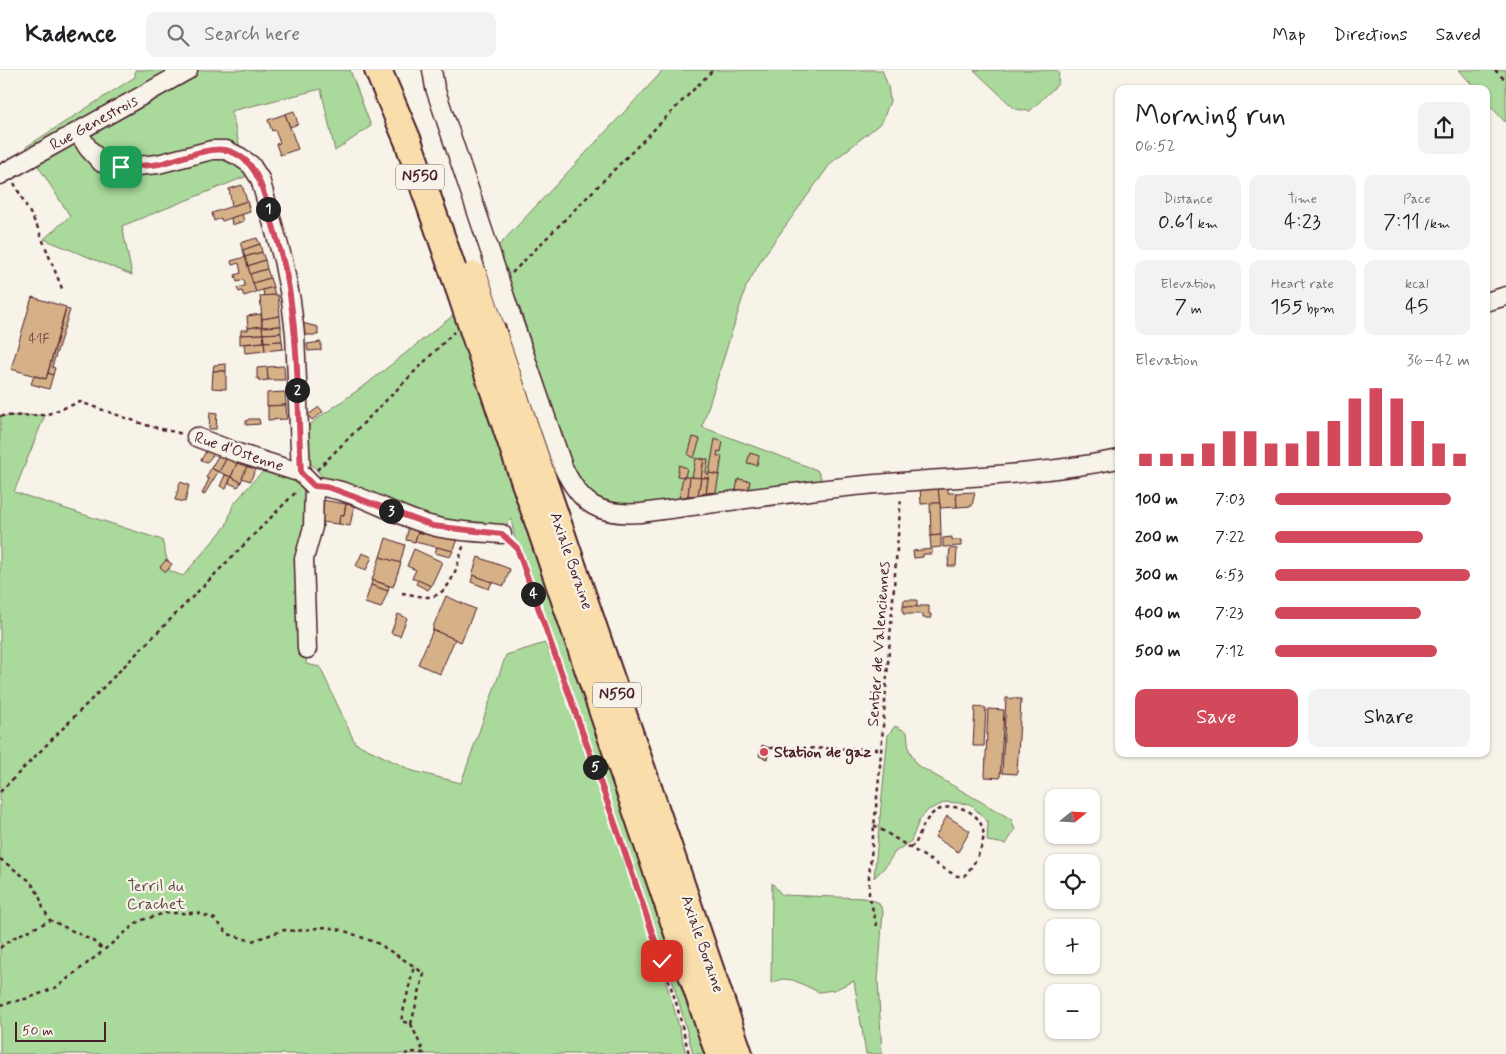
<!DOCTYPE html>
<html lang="en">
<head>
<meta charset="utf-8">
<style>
  body { margin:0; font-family:Mynerve,sans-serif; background:#f2f2f2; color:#202124; height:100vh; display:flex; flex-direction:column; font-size:19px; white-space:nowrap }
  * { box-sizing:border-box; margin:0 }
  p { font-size:16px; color:#757577 }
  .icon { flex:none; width:28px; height:28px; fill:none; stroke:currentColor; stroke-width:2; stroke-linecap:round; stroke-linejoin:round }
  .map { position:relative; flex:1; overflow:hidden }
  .drawer { position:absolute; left:1115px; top:15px; width:375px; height:672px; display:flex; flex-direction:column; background:#fff; border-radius:10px; box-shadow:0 1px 4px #0004 }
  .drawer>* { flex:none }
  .needle { width:32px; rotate:72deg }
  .controls { position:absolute; left:1045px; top:719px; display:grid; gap:10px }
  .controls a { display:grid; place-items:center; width:55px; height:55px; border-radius:10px; background:#fff; box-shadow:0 1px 4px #0004; font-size:25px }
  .scale { position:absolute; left:15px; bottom:12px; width:91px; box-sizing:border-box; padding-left:5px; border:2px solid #4a1f2b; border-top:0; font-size:14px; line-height:18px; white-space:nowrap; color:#4a1f2b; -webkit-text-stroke:4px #f7f3e8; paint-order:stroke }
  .pin { position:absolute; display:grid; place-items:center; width:42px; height:42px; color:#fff; margin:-21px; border-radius:10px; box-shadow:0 2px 8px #0006 }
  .km { position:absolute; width:25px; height:25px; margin:-12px; border-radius:50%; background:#222; color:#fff; font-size:14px; line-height:25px; text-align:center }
  .round { display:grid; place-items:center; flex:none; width:52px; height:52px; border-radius:10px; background:#f2f2f2 }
  .overview { display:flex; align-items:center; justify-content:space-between; height:85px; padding:0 20px }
  h1 { font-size:28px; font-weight:600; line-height:38px }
  .stats { display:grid; grid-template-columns:repeat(3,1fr); gap:8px; height:85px; padding:5px 20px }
  .stats div { display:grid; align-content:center; border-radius:10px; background:#f2f2f2; text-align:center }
  .stats b { font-size:21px; font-weight:600 }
  .stats small { font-size:14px; font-weight:400 }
  .stats p { font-size:14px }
  .chart { height:140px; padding:10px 20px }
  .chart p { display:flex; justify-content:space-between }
  .chart svg { width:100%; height:90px; margin-top:5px; stroke:#d1495b; stroke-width:6 }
  .primary-button { display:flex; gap:10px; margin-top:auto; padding:10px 20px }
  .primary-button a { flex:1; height:58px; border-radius:10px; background:#d1495b; color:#fff; font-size:20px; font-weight:600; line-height:58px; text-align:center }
  .primary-button a+a { background:#f2f2f2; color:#202124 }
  ul { padding:0 20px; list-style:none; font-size:16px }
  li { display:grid; grid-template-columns:80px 60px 1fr; align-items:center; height:38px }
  li i { height:12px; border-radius:6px; background:#d1495b }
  header { display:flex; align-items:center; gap:30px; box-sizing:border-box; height:70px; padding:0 25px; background:#fff; border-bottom:1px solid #e0e0e0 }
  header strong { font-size:24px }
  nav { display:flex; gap:28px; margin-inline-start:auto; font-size:18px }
  .search { width:350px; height:45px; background:#f2f2f2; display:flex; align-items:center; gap:12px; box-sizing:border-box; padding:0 18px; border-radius:10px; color:#757577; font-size:19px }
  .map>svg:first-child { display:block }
  .green { fill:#a9da9b; stroke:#7a7c63 }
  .building { fill:#d6b188; stroke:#4a1f2b }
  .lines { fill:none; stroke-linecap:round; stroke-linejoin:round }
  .minor-casing { stroke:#4a1f2b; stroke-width:21 }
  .highway-casing { stroke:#4a1f2b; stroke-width:30 }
  .path { stroke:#4a1f2b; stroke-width:2.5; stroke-dasharray:4 4; stroke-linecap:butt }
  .minor { stroke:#f7f3e8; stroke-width:18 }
  .highway { stroke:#f9deab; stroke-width:26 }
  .minor-bridge-casing { stroke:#4a1f2b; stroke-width:21; stroke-linecap:butt }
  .highway-bridge-casing { stroke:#4a1f2b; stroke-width:30; stroke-linecap:butt }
  .minor-bridge { stroke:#f7f3e8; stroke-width:18 }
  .highway-bridge { stroke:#f9deab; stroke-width:26 }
  .route-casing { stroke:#fff; stroke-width:10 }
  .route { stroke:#d1495b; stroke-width:6 }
  .poi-dot { fill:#d1495b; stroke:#f7f3e8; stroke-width:2 }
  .labels { text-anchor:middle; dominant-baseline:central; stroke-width:4.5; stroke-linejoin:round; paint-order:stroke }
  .number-label { font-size:14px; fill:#6d4442 }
  .shield { fill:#f7f3e8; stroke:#7e5f64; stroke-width:1 }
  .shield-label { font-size:15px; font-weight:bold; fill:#4a1f2b }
  .street-label { font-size:16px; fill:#4a1f2b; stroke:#f7f3e8 }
  .poi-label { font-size:16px; font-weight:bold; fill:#4a1f2b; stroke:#f7f3e8; text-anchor:start }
  .park-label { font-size:16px; fill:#624e47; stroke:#f7f3e8 }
</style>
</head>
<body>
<header>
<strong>Kadence</strong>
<div class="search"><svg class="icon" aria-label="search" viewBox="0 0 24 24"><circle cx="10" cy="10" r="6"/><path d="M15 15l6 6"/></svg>Search here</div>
<nav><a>Map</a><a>Directions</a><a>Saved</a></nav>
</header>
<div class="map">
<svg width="1506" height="984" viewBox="0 0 1506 984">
  <rect width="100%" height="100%" fill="#f7f3e8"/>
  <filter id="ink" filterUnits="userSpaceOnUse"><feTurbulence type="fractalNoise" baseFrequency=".02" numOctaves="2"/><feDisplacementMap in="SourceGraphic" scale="10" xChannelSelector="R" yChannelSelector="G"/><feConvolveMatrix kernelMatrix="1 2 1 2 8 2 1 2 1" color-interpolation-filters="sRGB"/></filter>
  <g filter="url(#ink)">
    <g class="green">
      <polygon points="135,0 350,0 371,56 335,81 321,19 231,41 247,106 122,156 132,205 44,169 70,146 26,77 135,7"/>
      <path d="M662 0H882L888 16 890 31 882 52 831 93 763 187 746 217 702 357 817 400 821 407 820 416 620 440C597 428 587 423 573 400L519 235 512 248 491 184 659 5Z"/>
      <polygon points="974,0 1056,0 1059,2 1058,14 1030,41 1015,39"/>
      <polygon points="1459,0 1506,0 1506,53 1486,31 1486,19 1476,19"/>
      <path d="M465 236 719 984H693C677 918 653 853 631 788 595 684 557 581 520 477L515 469 511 449 502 458 469 461 326 411 308 390 307 359 314 351 368 313Z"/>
      <path d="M45 345 14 422 162 470 170 501 183 506 226 456 233 435 256 408 272 394 314 416 306 594 320 597 355 673 413 701 461 713 506 585 545 573C576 643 599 717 624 788 646 853 670 917 686 984H0V346Z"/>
      <polygon points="895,656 907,662 909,680 917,695 1011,749 1015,760 1006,774 987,771 988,752 970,734 946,732 928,740 919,751 911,771 895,782 885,797 874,808 888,665"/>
      <polygon points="772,813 782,825 864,828 878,832 883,841 878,911 882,984 866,984 854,911 834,920 819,922 793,910 782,909 771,913"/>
    </g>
    <g class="building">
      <polygon points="294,41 298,54 290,57 285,44"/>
      <polygon points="285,44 298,79 280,85 276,74 280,73 275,60 272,61 268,50"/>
      <polygon points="242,115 247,131 232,136 229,119"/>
      <polygon points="247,131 250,142 222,151 221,148 214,151 212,143"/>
      <polygon points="242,144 244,151 232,155 231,148"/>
      <polygon points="257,168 260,174 243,180 240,173"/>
      <polygon points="260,174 262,182 245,187 243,180"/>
      <polygon points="262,182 265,190 248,196 245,187"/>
      <polygon points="245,187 256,222 244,226 242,221 239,222 237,218 245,216 244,210 237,212 235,205 241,203 239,193 232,195 231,191"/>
      <polygon points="265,190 267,199 250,204 248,196"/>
      <polygon points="267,199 270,208 253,213 250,204"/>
      <polygon points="270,208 273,217 256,222 253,213"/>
      <polygon points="273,217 275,225 264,226 263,220"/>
      <polygon points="275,225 278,225 280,246 262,249 260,226"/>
      <polygon points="32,227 66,237 46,309 11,299"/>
      <polygon points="66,239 70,240 52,297 55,298 53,305 48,303"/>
      <polygon points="261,244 262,256 248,258 247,246"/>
      <polygon points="280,246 281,256 262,257 262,249"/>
      <polygon points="302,253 318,257 318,265 304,265"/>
      <polygon points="262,256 263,264 241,265 241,260 248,260 248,258"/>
      <polygon points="281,256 281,263 263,264 262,257"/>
      <polygon points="281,263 282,271 264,272 263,264"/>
      <polygon points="263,264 264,272 240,274 240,265"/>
      <polygon points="282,271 283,279 265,281 264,272"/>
      <polygon points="264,272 265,281 245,283 244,274"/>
      <polygon points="321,272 321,280 308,281 307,274"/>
      <polygon points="226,294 226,301 213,301 214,295"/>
      <polygon points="284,296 285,310 268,310 267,297"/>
      <polygon points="267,297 268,310 259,311 259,308 257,309 257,298"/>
      <polygon points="213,301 226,301 226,319 212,318"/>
      <polygon points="48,303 53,305 49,319 31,314 34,306 46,309"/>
      <polygon points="285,322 286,335 267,336 267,323"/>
      <polygon points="286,335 287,349 268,350 268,336"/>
      <polygon points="319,337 323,342 312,350 308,345"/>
      <polygon points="210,342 217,343 216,359 209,359"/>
      <polygon points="249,349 259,349 260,354 246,355 246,351"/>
      <polygon points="693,367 700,369 694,388 688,385"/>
      <polygon points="715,369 723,372 721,382 718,381 717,386 722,386 719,405 709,403"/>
      <polygon points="208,378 220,383 218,386 214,384 207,392 201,390"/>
      <polygon points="220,383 228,386 219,402 211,398"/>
      <polygon points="750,383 759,386 757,395 747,393"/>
      <polygon points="228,386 238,391 231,407 219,402"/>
      <polygon points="696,388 701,390 701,388 704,389 701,408 692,407"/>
      <polygon points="704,389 708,389 706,404 709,404 708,408 701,408"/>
      <polygon points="238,391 248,395 241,412 231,407"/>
      <polygon points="679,395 687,398 685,407 677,406"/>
      <polygon points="247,396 256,399 250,411 242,408"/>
      <polygon points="211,398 218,402 204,425 202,424 209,409 206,408"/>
      <polygon points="709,403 719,405 716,422 706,423"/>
      <polygon points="225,405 231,407 226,419 220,416"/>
      <polygon points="231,407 241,412 238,417 229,413"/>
      <polygon points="683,407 690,407 688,426 679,428"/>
      <polygon points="690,407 701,408 698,425 688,426"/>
      <polygon points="701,408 708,408 706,423 698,425"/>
      <polygon points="738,409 750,411 748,422 736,420"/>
      <polygon points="180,412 189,415 185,432 175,430"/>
      <polygon points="938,415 940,433 921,434 920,416"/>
      <polygon points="938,415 948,415 948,423 956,423 957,437 940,438"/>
      <polygon points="975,422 972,436 957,437 956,423"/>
      <polygon points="322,430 346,434 344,445 340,445 339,454 320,452"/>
      <polygon points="930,433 940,433 941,465 931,466"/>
      <polygon points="346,434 354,436 350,456 339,454 340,445 344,445"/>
      <polygon points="409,455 419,457 415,472 406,470"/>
      <polygon points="419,457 460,465 453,481 415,472"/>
      <polygon points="941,465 941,477 931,478 930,466"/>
      <polygon points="952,467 952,470 961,470 961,476 943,477 943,468"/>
      <polygon points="386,468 405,475 400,493 380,487"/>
      <polygon points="437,477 453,481 450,487 435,483"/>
      <polygon points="950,478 957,479 956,496 948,496"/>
      <polygon points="414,479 442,492 431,516 412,508 416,500 407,496"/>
      <polygon points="932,479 932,484 923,484 923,487 914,488 913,481"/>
      <polygon points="362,483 372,487 366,500 356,496"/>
      <polygon points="380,487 401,493 393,517 372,510"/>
      <polygon points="478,487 510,499 504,516 472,505"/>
      <polygon points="166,490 172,494 166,502 160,497"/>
      <polygon points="473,505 492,512 489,519 471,512"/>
      <polygon points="372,510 389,516 388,521 371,515"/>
      <polygon points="418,510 431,516 428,520 416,514"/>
      <polygon points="371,515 388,521 381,538 365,533"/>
      <polygon points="446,526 475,539 461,572 433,560 433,557"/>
      <polygon points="904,530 917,530 917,537 903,536"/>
      <polygon points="903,536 920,537 920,536 929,536 929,544 931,544 931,548 923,548 923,544 903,544"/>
      <polygon points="398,544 407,548 400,566 391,563"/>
      <polygon points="433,560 455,569 440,604 418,594"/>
      <polygon points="1006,628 1021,629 1017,704 1002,703"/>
      <polygon points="975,637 986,638 984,676 973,676"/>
      <polygon points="988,639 1004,640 1000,708 985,707"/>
      <polygon points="762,675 770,678 767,689 759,686"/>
      <polygon points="947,746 970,761 958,782 935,767"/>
    </g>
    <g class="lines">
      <g class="minor-casing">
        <g id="minor">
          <polyline points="432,0 435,18 491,184"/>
          <polyline points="78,62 88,78 102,93 112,96 137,96 158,94 212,80 226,80 240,87 251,95 260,109 283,190 291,231 295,264 301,403 238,383 196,367"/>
          <polyline points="0,105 188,0"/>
          <polyline points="1486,232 1506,226"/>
          <path d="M512 248 563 397C581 435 599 446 641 443 716 433 791 422 866 415 951 407 1035 406 1119 389"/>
          <path d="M307 579 304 489 313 457 314 416C356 419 393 446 433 456 455 462 479 462 502 464"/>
        </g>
      </g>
      <g class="highway-casing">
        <g id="highway">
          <polyline points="378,0 408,71 458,215"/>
          <polyline points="494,266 739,984"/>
          <polyline points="479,277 719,984"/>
        </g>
      </g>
      <g class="path">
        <polyline points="1495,0 1506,11"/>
        <polyline points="14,113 37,156 63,221"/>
        <polyline points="512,203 713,0"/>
        <polyline points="0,346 45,345 80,332 149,356 183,364"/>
        <polyline points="317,400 454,262"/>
        <polyline points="512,473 517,478 648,849 676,932 689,984"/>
        <path d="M402 523C409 524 417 526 425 527 452 528 457 494 464 474"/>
        <polyline points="770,678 881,679"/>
        <polyline points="0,722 298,420"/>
        <path d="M874 755 946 800 957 806H964C974 796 986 774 983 760 978 738 949 730 932 744 924 751 919 765 915 775L909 777"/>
        <polyline points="0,789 30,811 39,825 43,838 50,850 93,871 104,880 139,851 165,843 198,843 215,849 228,864 252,871 284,860 296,861 326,857 342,860 377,873 414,896 401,951 411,954 424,983 412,982 405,984"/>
        <polyline points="877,856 869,825 869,806 879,708 901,427"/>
        <path d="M0 878C17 863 31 861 50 850"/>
        <polyline points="0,935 29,928 57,917 103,881"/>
        <polyline points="411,954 424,904 414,896"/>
      </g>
      <use href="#minor" class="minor"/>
      <use href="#highway" class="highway"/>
      <g class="minor-bridge-casing">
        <g id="minor-bridge">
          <polyline points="491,184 512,248"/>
          <polyline points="301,403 314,416"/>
        </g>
      </g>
      <g class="highway-bridge-casing">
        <g id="highway-bridge">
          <polyline points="474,205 494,266"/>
          <polyline points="458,215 479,277"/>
        </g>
      </g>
      <use href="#minor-bridge" class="minor-bridge"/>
      <use href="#highway-bridge" class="highway-bridge"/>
    </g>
  </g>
  <g class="lines" filter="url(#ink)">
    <g class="route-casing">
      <path id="route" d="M121 97C134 96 146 96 159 94 178 90 207 77 225 80 259 87 264 125 272 152 280 179 288 205 291 233 299 289 298 347 301 403L314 416 326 417 336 420 433 456 502 464 517 478 619 765 662 891"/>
    </g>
    <use href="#route" class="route"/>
  </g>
  <circle class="poi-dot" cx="764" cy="682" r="5"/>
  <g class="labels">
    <g class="number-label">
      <text x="39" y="269">41F</text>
    </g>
    <g class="shield">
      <rect x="396" y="94.5" width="48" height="25" rx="4"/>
      <rect x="593" y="612.5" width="48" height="25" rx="4"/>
    </g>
    <g class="shield-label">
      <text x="420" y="107">N550</text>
      <text x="617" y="625">N550</text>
    </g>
    <g class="street-label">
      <text transform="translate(94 53) rotate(-29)">Rue Genestrois</text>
      <text transform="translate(239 382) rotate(19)">Rue d'Ostenne</text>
      <text transform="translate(571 491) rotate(71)">Axiale Boraine</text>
      <text transform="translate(879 574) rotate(-86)">Sentier de Valenciennes</text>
      <text transform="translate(702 874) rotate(71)">Axiale Boraine</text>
    </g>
    <g class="poi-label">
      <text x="774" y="682">Station de gaz</text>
    </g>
    <g class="park-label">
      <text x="156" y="816">Terril du<tspan x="156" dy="18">Crachet</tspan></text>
    </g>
  </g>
</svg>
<div class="controls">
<a><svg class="needle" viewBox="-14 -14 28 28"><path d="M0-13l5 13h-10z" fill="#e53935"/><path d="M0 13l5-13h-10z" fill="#757577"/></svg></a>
<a><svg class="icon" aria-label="locate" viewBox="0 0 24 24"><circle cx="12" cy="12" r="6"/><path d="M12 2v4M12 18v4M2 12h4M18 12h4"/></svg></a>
<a>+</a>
<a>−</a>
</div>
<div class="scale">50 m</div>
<div class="pin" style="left:121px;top:97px;background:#1e9e55"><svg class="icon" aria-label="arrive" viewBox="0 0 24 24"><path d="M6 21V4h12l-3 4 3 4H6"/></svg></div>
<div class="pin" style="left:662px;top:891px;background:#d93025"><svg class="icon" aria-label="check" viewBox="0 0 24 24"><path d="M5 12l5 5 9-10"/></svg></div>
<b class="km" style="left:268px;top:139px">1</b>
<b class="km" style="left:297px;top:320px">2</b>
<b class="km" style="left:391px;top:441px">3</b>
<b class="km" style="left:533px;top:524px">4</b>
<b class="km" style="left:595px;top:697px">5</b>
<section class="drawer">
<div class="overview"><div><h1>Morning run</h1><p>06:52</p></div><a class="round"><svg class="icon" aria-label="share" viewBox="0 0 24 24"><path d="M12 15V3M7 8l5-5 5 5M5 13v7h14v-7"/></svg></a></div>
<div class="stats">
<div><p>Distance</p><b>0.61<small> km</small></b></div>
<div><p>Time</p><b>4:23</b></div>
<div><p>Pace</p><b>7:11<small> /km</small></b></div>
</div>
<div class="stats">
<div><p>Elevation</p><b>7<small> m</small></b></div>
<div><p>Heart rate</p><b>155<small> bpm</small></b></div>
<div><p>kcal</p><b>45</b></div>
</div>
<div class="chart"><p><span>Elevation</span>36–42 m</p>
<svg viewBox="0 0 160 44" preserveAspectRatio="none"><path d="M5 44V38M15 44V38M25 44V38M35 44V33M45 44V27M55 44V27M65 44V33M75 44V33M85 44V27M95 44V22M105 44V11M115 44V6M125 44V11M135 44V22M145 44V33M155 44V38"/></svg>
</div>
<ul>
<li><b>100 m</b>7:03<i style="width:90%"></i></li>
<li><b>200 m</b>7:22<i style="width:76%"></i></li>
<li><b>300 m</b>6:53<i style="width:100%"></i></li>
<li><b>400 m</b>7:23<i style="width:75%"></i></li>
<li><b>500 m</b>7:12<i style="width:83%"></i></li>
</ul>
<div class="primary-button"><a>Save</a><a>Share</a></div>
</section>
</div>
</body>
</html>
